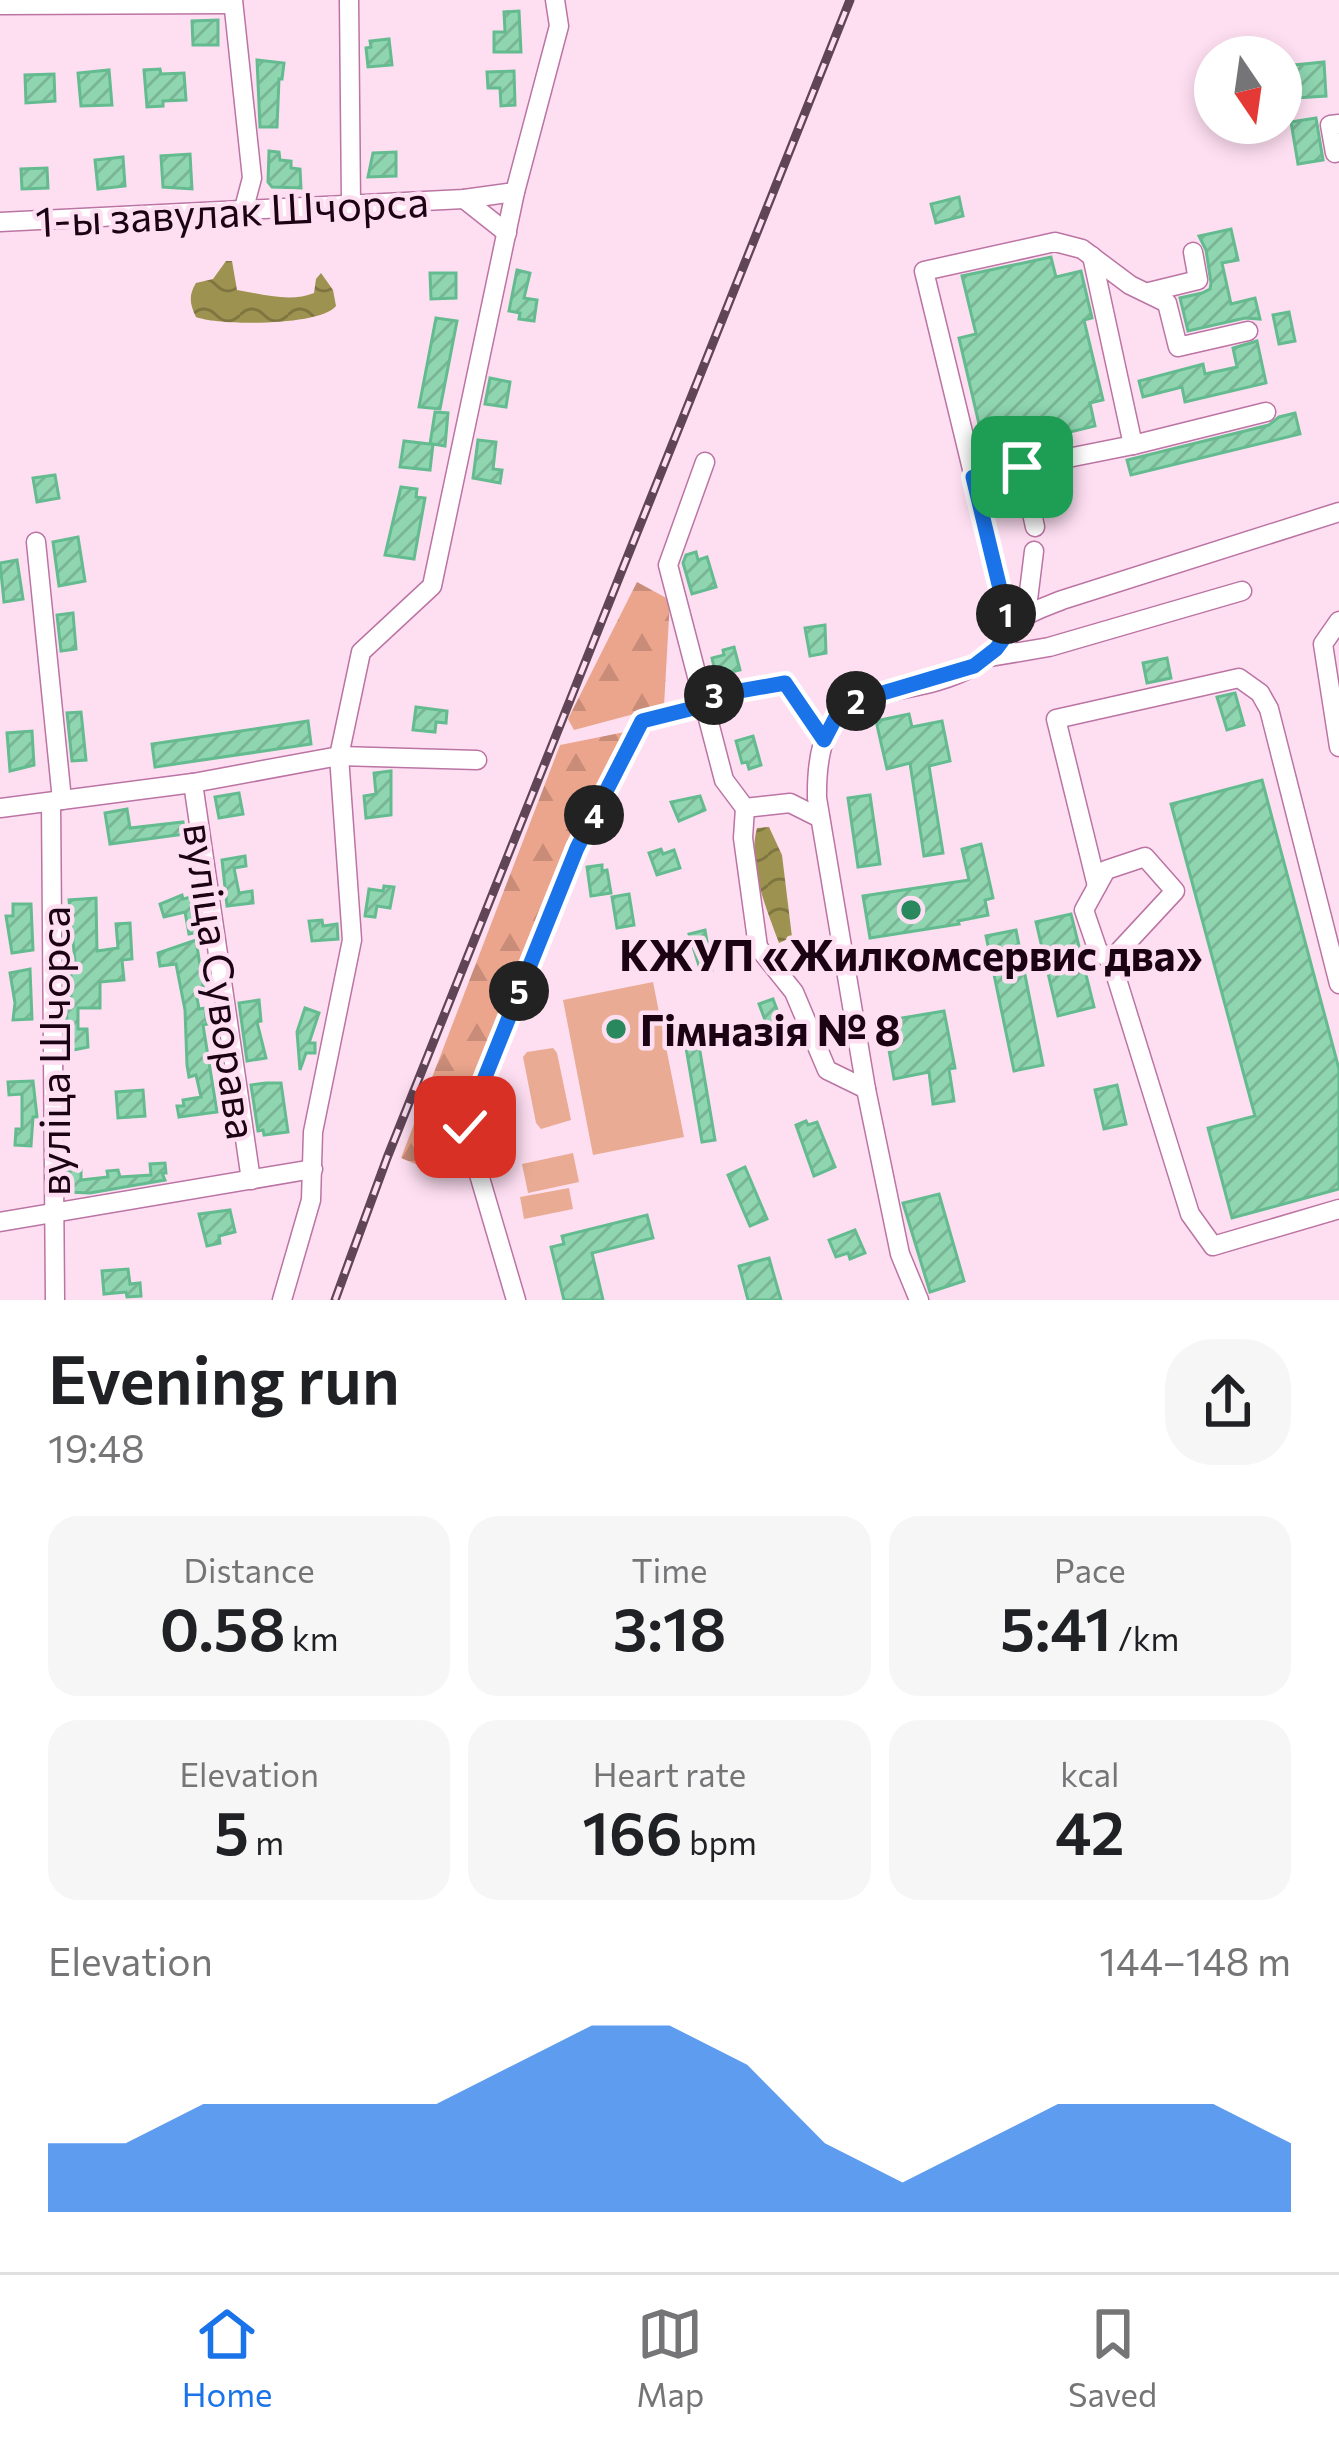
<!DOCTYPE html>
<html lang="en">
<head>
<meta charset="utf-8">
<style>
  body { margin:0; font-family:Commissioner,sans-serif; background:#f6f6f6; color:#202124; height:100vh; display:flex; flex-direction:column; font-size:45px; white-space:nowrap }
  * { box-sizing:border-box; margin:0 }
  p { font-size:39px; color:#757577 }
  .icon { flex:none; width:66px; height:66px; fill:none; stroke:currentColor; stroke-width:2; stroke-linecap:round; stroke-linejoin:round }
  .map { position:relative; height:1300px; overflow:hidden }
  .panel { display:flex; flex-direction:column; background:#fff; flex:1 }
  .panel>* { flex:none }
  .needle { width:78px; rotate:167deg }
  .fabs { position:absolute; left:1194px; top:36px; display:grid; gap:24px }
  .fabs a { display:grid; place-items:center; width:108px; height:108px; border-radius:50%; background:#fff; box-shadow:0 6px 18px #0003; font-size:60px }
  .pin { position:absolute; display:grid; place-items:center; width:102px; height:102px; color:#fff; margin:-51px; border-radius:24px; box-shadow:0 6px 18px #0006 }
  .km { position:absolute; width:60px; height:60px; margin:-30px; border-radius:50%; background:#222; color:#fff; font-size:33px; line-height:60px; text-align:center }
  .round { display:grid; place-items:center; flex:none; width:126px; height:126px; border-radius:48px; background:#f6f6f6 }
  .summary { display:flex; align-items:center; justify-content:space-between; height:204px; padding:0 48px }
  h1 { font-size:66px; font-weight:600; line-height:90px }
  .stats { display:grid; grid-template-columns:repeat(3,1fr); gap:18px; height:204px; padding:12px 48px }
  .stats div { display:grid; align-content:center; border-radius:30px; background:#f6f6f6; text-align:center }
  .stats b { font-size:60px; font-weight:600 }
  .stats small { font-size:33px; font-weight:400 }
  .stats p { font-size:33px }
  .chart { height:336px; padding:24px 48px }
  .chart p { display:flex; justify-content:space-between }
  .chart svg { width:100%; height:216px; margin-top:12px; fill:#1a73e8; opacity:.7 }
  .dock { display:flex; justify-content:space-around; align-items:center; height:168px; border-top:3px solid #e0e0e0; background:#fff; font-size:33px; color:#757577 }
  .dock a { display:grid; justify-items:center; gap:6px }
  .dock .selected { color:#1a73e8 }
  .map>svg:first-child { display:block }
  .forest { fill:url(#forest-firs) }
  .pitch { fill:#e9ab94 }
  .water { fill:url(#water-waves) }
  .building { fill:url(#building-hatch); stroke:#64bb90; stroke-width:3 }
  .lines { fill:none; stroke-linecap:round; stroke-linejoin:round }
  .minor-casing { stroke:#bb74a3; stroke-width:21 }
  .minor { stroke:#fff; stroke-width:18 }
  .rail-casing { stroke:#604557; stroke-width:9 }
  .rail { stroke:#fedff2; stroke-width:4.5; stroke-dasharray:14; stroke-linecap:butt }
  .route-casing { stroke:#fff; stroke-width:24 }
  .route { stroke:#1a73e8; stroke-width:15 }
  .poi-dot { fill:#2a885f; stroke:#fedff2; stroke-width:4.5 }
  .labels { text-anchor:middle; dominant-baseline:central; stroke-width:9; stroke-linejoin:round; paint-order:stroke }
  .street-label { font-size:42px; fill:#1b0314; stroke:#fedff2 }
  .poi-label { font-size:42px; font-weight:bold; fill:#1b0314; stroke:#fedff2 }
</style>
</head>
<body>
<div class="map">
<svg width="1339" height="1300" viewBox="0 0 1339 1300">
  <defs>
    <pattern id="forest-firs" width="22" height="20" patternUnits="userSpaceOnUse" patternTransform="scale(3)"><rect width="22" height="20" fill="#eaa58c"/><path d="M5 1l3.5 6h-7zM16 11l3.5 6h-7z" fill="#c88c78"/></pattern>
    <pattern id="water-waves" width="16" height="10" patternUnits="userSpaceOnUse" patternTransform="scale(3)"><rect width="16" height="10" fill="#9d924f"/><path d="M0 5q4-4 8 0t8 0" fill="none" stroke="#7f7540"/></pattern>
    <pattern id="building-hatch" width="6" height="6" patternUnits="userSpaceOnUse" patternTransform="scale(3)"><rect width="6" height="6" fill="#8ed5b0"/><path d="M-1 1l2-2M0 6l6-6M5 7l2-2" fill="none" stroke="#7ab596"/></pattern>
  </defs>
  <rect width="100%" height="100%" fill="#fedff2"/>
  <g class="forest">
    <polygon points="637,582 670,600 664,706 574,730 568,719"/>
    <polygon points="630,731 444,1176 401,1158 560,745"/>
  </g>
  <g class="pitch">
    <polygon points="653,982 684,1137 593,1155 563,1000"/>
    <polygon points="553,1048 557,1053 571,1120 541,1129 536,1123 523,1057 527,1052"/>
    <polygon points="573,1153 579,1182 528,1193 522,1164"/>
    <polygon points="569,1188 573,1209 524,1219 520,1197"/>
  </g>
  <g class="water">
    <path d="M226 261H232L237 290C263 294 290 303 314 293L316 279 321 273 333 290 336 306C321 326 219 326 196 317 190 304 188 296 196 283L213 279Z"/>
    <path d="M769 827 782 855 792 937 779 943C767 910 747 864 757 828Z"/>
  </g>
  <g class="building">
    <polygon points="519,11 521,52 494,52 494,32 505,32 504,12"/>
    <polygon points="218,20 218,45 193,45 192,21"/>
    <polygon points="389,39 392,65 368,67 366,48 371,47 370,41"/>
    <polygon points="257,60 284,63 282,79 279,79 277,127 260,127"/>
    <polygon points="1324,62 1326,96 1296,98 1293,65"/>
    <polygon points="160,69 161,74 184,73 186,100 163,101 163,106 147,107 144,70"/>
    <polygon points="109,70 112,105 81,106 78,73"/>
    <polygon points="514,71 515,105 501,106 500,88 488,88 487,72"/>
    <polygon points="54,74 55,101 26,103 25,75"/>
    <polygon points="1316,118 1323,160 1298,164 1291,122"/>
    <polygon points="269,151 279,152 280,160 291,161 291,168 300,169 301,188 272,187 268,182"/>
    <polygon points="396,152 396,176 368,177 373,153"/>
    <polygon points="190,154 192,189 163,187 161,156"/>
    <polygon points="123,157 125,186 98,189 95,160"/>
    <polygon points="47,168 48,188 22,189 21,169"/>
    <polygon points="959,197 963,216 936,223 931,204"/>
    <polygon points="1231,229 1238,260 1222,263 1231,304 1255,298 1260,319 1245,318 1188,331 1180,298 1202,293 1210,289 1211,283 1206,250 1199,236"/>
    <polygon points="1051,257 1056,277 1081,271 1092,318 1084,320 1103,400 1090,403 1095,426 1000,449 997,437 983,441 959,338 976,334 962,276"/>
    <polygon points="517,270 530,273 524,298 537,300 534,321 519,319 520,313 509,311"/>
    <polygon points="430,273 456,273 456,298 431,299"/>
    <polygon points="1289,312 1295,341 1279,344 1273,315"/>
    <polygon points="436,318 457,321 440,409 419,407"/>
    <polygon points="1257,341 1266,383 1185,402 1182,387 1143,397 1139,381 1203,364 1205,374 1237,367 1233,348"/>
    <polygon points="490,378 510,382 506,407 485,404"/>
    <polygon points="435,412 448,413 445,446 433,444 430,470 400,467 404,441 430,444"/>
    <polygon points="1295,413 1300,434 1131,475 1127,460 1269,425 1279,417"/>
    <polygon points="478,440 496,442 493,469 502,470 500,483 473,478"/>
    <polygon points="55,475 59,498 37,502 33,478"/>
    <polygon points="401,487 417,489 416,497 425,498 414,559 385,555"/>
    <polygon points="78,537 85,581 59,586 53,542"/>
    <polygon points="696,552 698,560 707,557 716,587 692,594 683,563 686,555"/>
    <polygon points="17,560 23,599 4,602 0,563"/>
    <polygon points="73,613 76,649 61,651 57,615"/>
    <polygon points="825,625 826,653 810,656 805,628"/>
    <polygon points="734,647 740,670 716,676 712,658 724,655 723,650"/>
    <polygon points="1167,658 1171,678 1147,683 1143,663"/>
    <polygon points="1235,693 1244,725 1227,730 1217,697"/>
    <polygon points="416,707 447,711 446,723 436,722 435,732 413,730"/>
    <polygon points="81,712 86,760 72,761 67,713"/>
    <polygon points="909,714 912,727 942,721 950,761 929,766 943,853 924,856 910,763 887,769 876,721"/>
    <polygon points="308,721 311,744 155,767 152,744"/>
    <polygon points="32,731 34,765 10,771 7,733"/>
    <polygon points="753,736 761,765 749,769 747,762 742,763 736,741"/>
    <polygon points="391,771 391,815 366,818 364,796 376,794 374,773"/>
    <polygon points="1262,780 1339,1069 1339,1189 1232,1218 1208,1128 1255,1116 1171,804"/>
    <polygon points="239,793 243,814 219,818 215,797"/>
    <polygon points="870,795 880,864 858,867 848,798"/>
    <polygon points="700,796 705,810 679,821 671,802"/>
    <polygon points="127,809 130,828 183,822 185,834 110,844 105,813"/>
    <polygon points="981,844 993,898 985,900 988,915 958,921 959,924 870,938 863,896 969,880 962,849"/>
    <polygon points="661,849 663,854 674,850 680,868 657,875 649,853"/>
    <polygon points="245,856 246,866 234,868 239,893 252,891 253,903 227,906 222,860"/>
    <polygon points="602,865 602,871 607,870 611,893 591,896 587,867"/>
    <polygon points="384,886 394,887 390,908 377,906 375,917 365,916 369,889 383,891"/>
    <polygon points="629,894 634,925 617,928 612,897"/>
    <polygon points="182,895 183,899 191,897 199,932 189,934 185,912 164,917 160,904"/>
    <polygon points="96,898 97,951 118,948 116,924 130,923 132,959 122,960 124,980 100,982 100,1008 78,1008 78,1029 87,1029 88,1047 69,1051 66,1006 71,1005 71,963 75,962 69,900"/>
    <polygon points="13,904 31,904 33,950 12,953 6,916 13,916"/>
    <polygon points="1071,914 1094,1007 1058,1016 1036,922"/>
    <polygon points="322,920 323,926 337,924 338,939 312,941 309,921"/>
    <polygon points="705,930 712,970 701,972 689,934"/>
    <polygon points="1016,930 1043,1065 1014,1071 986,936"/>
    <polygon points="196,940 204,991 196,992 199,1009 205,1008 207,1024 203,1025 217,1112 179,1117 177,1106 184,1106 183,1100 201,1097 196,1075 189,1077 187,1065 185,1010 176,964 160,966 158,953"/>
    <polygon points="30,969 32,1019 13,1020 15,1003 10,973"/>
    <polygon points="773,999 784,1028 770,1033 759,1004"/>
    <polygon points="259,1000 261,1021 257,1022 266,1058 247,1061 239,1003"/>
    <polygon points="305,1008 319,1013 309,1043 315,1043 315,1053 306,1053 300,1070 297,1032"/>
    <polygon points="944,1011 955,1068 949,1069 954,1101 933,1104 929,1072 894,1079 884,1021"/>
    <polygon points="696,1028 715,1140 702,1142 683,1030"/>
    <polygon points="33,1081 37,1117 33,1117 31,1146 15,1145 16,1129 22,1129 22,1094 9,1095 8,1082"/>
    <polygon points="266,1083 281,1083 288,1132 264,1135 263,1130 258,1131 251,1085"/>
    <polygon points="1117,1085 1126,1124 1104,1129 1095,1090"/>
    <polygon points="143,1090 145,1116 118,1118 116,1092"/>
    <polygon points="806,1121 808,1125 817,1122 835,1167 814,1176 796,1125"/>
    <polygon points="165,1163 166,1173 162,1173 165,1180 90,1193 68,1192 67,1169 81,1170 81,1180 108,1177 107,1171 118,1170 120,1177 151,1175 150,1164"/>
    <polygon points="745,1167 767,1219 750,1226 728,1175"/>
    <polygon points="939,1194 964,1281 930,1292 903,1203"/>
    <polygon points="230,1210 235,1232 219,1236 220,1243 207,1246 199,1214"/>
    <polygon points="647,1215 653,1238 592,1253 603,1300 564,1300 551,1247 564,1244 562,1236"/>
    <polygon points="855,1230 865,1253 850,1259 848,1253 836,1257 829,1240"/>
    <polygon points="769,1258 781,1300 748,1300 739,1266"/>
    <polygon points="128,1269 130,1284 140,1283 141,1296 127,1297 126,1292 104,1294 102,1271"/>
  </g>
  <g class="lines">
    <g class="minor-casing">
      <g id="minor">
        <polyline points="233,0 252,178 244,208"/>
        <polyline points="349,0 351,203"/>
        <polyline points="0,5 233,4"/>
        <polyline points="1335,153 1330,125 1339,124"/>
        <polyline points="464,199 507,233"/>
        <polyline points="0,222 464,199 515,192"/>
        <polyline points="1149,292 1198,280 1193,252"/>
        <polyline points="1133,445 1266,412"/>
        <polyline points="705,462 668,565 724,780 745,808 790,803 820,818"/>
        <polyline points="1022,467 1035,527"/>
        <polyline points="973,477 1133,445 1092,256"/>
        <polyline points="36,542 62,800"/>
        <polyline points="1026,616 1034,551"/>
        <polyline points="1339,621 1323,644 1339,747"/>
        <polyline points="1011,630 924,271 1055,242 1082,249 1130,285 1167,303 1178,347 1248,331"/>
        <polyline points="984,658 1049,647 1242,591"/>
        <polyline points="700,698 785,683 824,739"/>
        <polyline points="193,783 251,1180"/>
        <polyline points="51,802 55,1300"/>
        <polyline points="0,808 193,783 339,756 477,760"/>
        <polyline points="745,808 743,838 758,947 794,992 827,1070 866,1089"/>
        <polyline points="1097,886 1056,719 1239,678 1260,693 1269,709 1339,984"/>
        <polyline points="1111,960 1175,891 1145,857 1106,870 1084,910 1098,951 1111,960 1190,1214 1213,1246 1339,1209"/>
        <polyline points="0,1222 313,1169"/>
        <polyline points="282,1300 311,1200 313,1132 352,940 339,756 361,652 432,586 515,192 559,26 555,0"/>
        <polyline points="516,1300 465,1127 577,848 642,721 702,707"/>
        <path d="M919 1300 900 1254 866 1089 817 798C815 664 896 710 974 666 994 655 1004 635 1020 620 1032 610 1048 606 1062 600L1339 512"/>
      </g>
    </g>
    <use href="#minor" class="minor"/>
    <g class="rail-casing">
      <polyline id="rail" points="335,1300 387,1158 850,0"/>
    </g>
    <use href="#rail" class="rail"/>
  </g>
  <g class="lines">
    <g class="route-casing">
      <polyline id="route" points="465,1127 577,848 642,721 702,706 700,698 785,683 824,740 838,713 859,700 974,666 996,649 1010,630 973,477 1022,467"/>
    </g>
    <use href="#route" class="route"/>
  </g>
  <g class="poi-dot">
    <circle cx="911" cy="910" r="12"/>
    <circle cx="616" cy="1029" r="12"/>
  </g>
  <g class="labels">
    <g class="street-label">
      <text transform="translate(232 210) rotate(-3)">1-ы завулак Шчорса</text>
      <text transform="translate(222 981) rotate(82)">вуліца Суворава</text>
      <text transform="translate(53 1051) rotate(-90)">вуліца Шчорса</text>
    </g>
    <g class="poi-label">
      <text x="911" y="954">КЖУП «Жилкомсервис два»</text>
      <text x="640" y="1029" text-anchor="start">Гімназія № 8</text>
    </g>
  </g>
</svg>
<div class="fabs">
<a><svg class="needle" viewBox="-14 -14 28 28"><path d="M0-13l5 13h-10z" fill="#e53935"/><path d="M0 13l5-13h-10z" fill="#757577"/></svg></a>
</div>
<div class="pin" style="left:1022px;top:467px;background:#1e9e55"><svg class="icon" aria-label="arrive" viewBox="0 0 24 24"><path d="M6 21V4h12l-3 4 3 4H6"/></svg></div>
<div class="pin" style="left:465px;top:1127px;background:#d93025"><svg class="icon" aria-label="check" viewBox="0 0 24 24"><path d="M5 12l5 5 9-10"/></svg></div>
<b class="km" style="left:1006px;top:614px">1</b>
<b class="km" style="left:856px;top:701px">2</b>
<b class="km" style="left:714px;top:695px">3</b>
<b class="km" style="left:594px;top:815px">4</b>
<b class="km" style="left:519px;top:991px">5</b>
</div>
<section class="panel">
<div class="summary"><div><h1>Evening run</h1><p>19:48</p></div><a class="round"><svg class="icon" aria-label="share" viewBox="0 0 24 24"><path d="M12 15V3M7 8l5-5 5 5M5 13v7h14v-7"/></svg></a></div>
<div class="stats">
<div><p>Distance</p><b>0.58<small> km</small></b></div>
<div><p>Time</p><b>3:18</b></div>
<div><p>Pace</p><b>5:41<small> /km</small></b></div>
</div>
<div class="stats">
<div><p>Elevation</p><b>5<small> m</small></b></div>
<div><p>Heart rate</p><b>166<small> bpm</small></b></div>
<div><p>kcal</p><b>42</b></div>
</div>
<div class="chart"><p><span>Elevation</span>144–148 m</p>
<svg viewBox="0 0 160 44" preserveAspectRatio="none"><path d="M0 44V30L10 30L20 22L30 22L40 22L50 22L60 14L70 6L80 6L90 14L100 30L110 38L120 30L130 22L140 22L150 22L160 30V44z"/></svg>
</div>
</section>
<nav class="dock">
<a class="selected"><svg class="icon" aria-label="home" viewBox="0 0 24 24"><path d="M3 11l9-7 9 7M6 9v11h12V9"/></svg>Home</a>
<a><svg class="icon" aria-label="map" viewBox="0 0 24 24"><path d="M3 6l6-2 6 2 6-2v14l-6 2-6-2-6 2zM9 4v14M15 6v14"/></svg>Map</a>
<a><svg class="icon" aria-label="saved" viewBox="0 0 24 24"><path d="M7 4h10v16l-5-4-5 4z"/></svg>Saved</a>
</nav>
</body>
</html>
